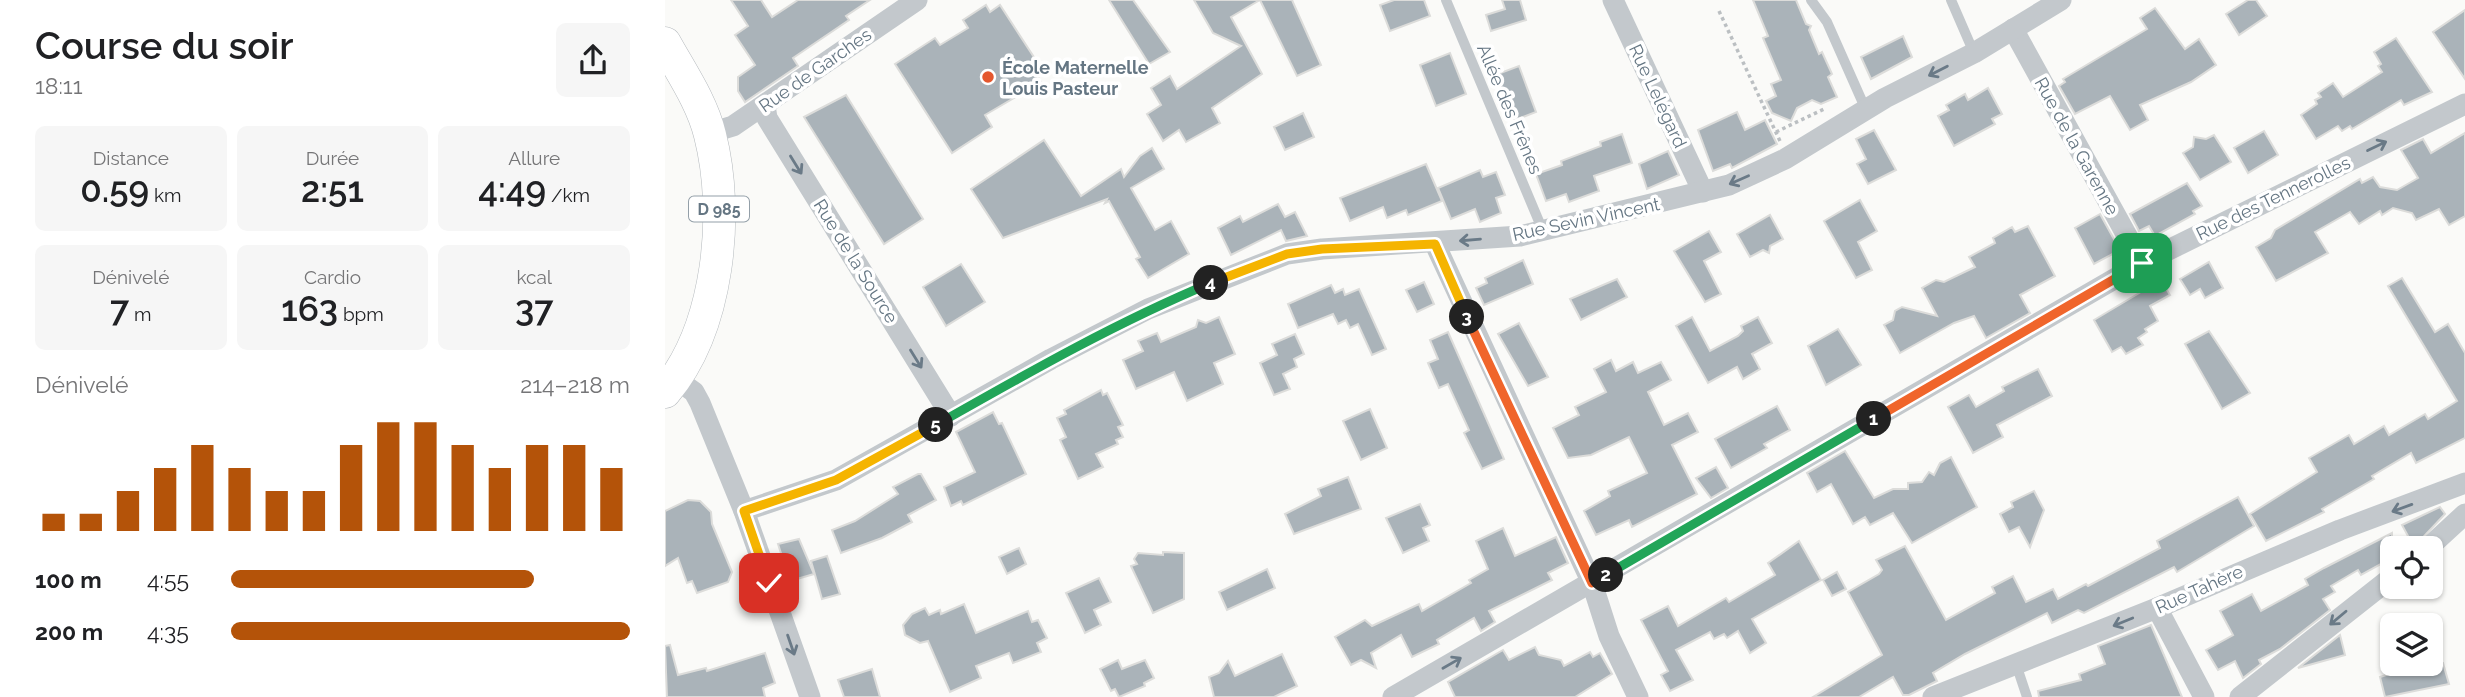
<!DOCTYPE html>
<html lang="fr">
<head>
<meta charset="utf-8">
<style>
  body { margin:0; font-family:Raleway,sans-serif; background:#f6f6f6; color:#202124; height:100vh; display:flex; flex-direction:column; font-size:26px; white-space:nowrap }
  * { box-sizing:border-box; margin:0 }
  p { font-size:23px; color:#757577 }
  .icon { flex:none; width:38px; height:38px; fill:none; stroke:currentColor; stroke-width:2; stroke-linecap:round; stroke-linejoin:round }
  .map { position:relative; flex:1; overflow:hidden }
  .side { display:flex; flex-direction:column; background:#fff; width:665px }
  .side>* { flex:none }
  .fabs { position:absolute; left:1715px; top:536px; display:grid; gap:14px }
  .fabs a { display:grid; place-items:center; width:63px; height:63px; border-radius:10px; background:#fff; box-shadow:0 2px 5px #0004; font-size:35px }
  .pin { position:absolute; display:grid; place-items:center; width:60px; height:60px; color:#fff; margin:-30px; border-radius:14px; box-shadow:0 4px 10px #0006 }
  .km { position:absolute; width:35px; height:35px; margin:-18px; border-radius:50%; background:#222; color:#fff; font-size:19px; line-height:35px; text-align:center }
  .round { display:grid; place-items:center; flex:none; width:74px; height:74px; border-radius:10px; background:#f6f6f6 }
  .headline { display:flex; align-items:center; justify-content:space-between; height:119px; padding:0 35px }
  h1 { font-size:38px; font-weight:600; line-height:52px }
  .stats { display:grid; grid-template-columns:repeat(3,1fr); gap:10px; height:119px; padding:7px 35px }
  .stats div { display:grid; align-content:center; border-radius:10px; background:#f6f6f6; text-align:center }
  .stats b { font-size:35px; font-weight:600 }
  .stats small { font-size:19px; font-weight:400 }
  .stats p { font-size:19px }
  .chart { height:196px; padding:14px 35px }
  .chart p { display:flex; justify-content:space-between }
  .chart svg { width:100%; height:126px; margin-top:7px; stroke:#b45309; stroke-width:6 }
  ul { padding:0 35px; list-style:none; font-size:23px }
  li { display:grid; grid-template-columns:112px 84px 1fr; align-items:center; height:52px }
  li i { height:18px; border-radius:9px; background:#b45309 }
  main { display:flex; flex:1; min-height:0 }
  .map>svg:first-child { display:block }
  .building { fill:#aab3b9; stroke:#dcdcda; stroke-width:2 }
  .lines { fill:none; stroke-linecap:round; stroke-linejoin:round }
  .primary-casing { stroke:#b5babe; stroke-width:33 }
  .path { stroke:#bbbfc2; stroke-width:3.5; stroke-dasharray:3.5 3.5; stroke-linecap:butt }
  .service { stroke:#c3c8cc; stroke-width:10 }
  .minor { stroke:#c3c8cc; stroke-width:21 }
  .primary { stroke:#fff; stroke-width:32 }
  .oneway { stroke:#6a7a87 }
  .split-1-casing { stroke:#fff; stroke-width:14 }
  .split-2-casing { stroke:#fff; stroke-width:14 }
  .split-3-casing { stroke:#fff; stroke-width:14 }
  .split-4-casing { stroke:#fff; stroke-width:14 }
  .split-5-casing { stroke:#fff; stroke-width:14 }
  .split-6-casing { stroke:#fff; stroke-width:14 }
  .split-1 { stroke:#f0652b; stroke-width:9 }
  .split-2 { stroke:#22a559; stroke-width:9 }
  .split-3 { stroke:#f0652b; stroke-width:9 }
  .split-4 { stroke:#f5b400; stroke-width:9 }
  .split-5 { stroke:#22a559; stroke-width:9 }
  .split-6 { stroke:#f5b400; stroke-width:9 }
  .poi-dot { fill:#e4572e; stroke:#fff; stroke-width:2.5 }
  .labels { text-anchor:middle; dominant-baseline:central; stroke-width:7; stroke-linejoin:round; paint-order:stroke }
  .shield { fill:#fff; stroke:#939fa8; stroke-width:2 }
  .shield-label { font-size:16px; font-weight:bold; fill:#657683 }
  .poi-label { font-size:18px; font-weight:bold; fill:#657683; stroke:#fff; text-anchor:start }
  .street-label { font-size:18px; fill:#657683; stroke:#fff }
</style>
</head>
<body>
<main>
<section class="side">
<div class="headline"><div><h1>Course du soir</h1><p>18:11</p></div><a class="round"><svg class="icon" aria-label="share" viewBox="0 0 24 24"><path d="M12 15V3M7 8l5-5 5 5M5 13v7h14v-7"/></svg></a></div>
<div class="stats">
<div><p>Distance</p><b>0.59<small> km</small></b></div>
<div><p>Durée</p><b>2:51</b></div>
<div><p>Allure</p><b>4:49<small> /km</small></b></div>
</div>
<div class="stats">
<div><p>Dénivelé</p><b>7<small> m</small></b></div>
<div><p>Cardio</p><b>163<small> bpm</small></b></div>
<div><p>kcal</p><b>37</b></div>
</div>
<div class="chart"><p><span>Dénivelé</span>214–218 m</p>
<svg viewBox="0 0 160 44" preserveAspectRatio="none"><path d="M5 44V38M15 44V38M25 44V30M35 44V22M45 44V14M55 44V22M65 44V30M75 44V30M85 44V14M95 44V6M105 44V6M115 44V14M125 44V22M135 44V14M145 44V14M155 44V22"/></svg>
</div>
<ul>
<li><b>100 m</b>4:55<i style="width:76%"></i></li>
<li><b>200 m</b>4:35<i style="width:100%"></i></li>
</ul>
</section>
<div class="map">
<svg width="1800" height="697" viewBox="0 0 1800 697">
  <rect width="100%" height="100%" fill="#fafaf8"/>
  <g class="building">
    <polygon points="66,0 96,0 107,17 133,0 205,0 181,16 184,20 128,58 133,66 80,102 73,91 73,77 90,65 70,35 83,26"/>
    <polygon points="444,0 468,0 505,52 484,64"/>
    <polygon points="529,0 627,0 656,65 632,76 595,0 566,17 597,74 547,108 555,123 521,142 514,130 498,141 482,114 496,105 486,88 505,76 512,89 576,46 548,33"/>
    <polygon points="729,0 759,0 765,16 725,31 715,5"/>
    <polygon points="837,0 855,0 861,20 826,31 821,15 840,9"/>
    <polygon points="1088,0 1131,0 1141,24 1146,26 1144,30 1154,54 1157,52 1167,74 1163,77 1172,97 1156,104 1147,100 1132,108 1126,121 1107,113 1101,101 1111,96 1106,84 1116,80 1098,38 1103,36"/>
    <polygon points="1583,0 1591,0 1602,16 1574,35 1561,14"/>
    <polygon points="321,5 325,12 335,5 376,68 370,72 376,82 320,115 327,127 287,153 230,64 270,38 275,45 303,28 298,20"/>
    <polygon points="1490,8 1520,49 1534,39 1551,65 1526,82 1475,105 1483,120 1465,130 1445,96 1410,114 1394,86 1400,82 1398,79 1482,29 1475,18"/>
    <polygon points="1800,10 1800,79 1768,32"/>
    <polygon points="1238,36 1247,57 1206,79 1196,57"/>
    <polygon points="1731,38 1767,92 1739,105 1736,100 1687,129 1685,126 1677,131 1673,126 1651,139 1636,115 1652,104 1650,100 1656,97 1653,93 1668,83 1678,97 1717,72 1713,66 1716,64 1709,52"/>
    <polygon points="785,53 801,94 771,106 755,65"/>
    <polygon points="854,66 871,112 850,120 845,109 843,110 830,75"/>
    <polygon points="1323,88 1337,114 1327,119 1330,124 1289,146 1273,116 1284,110 1281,105 1300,94 1303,100"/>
    <polygon points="181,95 258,219 219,244 139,117"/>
    <polygon points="1072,112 1080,130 1100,120 1112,144 1067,168 1065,164 1048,171 1033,130"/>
    <polygon points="638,113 649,137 620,150 609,127"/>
    <polygon points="1209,130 1231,170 1203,184 1192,164 1201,159 1191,139"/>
    <polygon points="1599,131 1613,155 1583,173 1569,148"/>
    <polygon points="1800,133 1800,216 1784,225 1774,209 1751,220 1747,213 1728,208 1717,215 1715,211 1694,224 1685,212 1650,232 1663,253 1611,281 1591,247 1606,238 1610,230 1695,179 1697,183 1708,177 1715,187 1732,190 1753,178 1736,150 1758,139 1766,153"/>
    <polygon points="957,134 967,163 929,176 934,191 904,202 901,194 881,201 871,174 897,165 896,161 936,146 935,142"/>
    <polygon points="1549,135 1566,162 1535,180 1518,153 1528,147 1529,137 1541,139"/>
    <polygon points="379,140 416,196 456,169 459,177 475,156 487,148 499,169 466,188 490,230 506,221 524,254 483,278 471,259 475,257 444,201 440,203 442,199 338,238 306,189"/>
    <polygon points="1003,151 1014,175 982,189 974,164"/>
    <polygon points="761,164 777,201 743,215 741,210 722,218 718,207 685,221 675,198"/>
    <polygon points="815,170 818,177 831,172 840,195 831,198 836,213 815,222 810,209 786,219 773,188"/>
    <polygon points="1522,183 1537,206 1528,211 1530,214 1490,236 1484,226 1474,231 1465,214"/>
    <polygon points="1195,200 1212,231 1193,242 1207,270 1191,278 1159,221"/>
    <polygon points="613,204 620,217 630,212 642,236 621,241 616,230 566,255 553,228 575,216 578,222"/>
    <polygon points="1435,214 1455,250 1429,264 1410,228"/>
    <polygon points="1105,215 1118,239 1105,246 1104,253 1098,250 1085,257 1072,234"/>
    <polygon points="1363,226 1390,276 1355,295 1365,313 1321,338 1309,316 1289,323 1235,353 1219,325 1228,320 1230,311 1237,307 1272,316 1257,288 1271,280 1279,282 1310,267 1304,257 1330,243 1328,238 1347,227 1350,232"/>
    <polygon points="1044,231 1056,252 1039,261 1056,294 1040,302 1009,251"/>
    <polygon points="858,260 868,284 819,305 811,288 822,283 820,278"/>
    <polygon points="1544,262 1558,288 1540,298 1535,289 1525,295 1515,279"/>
    <polygon points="296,264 320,302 281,326 258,287"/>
    <polygon points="1737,278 1770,332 1783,324 1800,353 1800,438 1751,463 1746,453 1707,476 1709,479 1657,509 1659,512 1601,541 1585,514 1652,472 1644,458 1684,435 1689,444 1719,426 1724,435 1760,414 1763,419 1792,401 1723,286"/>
    <polygon points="952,279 962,297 916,320 905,299"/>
    <polygon points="1496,280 1505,295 1485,306 1493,321 1480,329 1482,332 1473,338 1478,345 1461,354 1456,347 1447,352 1429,320"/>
    <polygon points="759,282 769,304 752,312 741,290"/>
    <polygon points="666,285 670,293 678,289 680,295 694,289 721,349 707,355 693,324 685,328 681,320 673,324 668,314 633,328 623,304"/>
    <polygon points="554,317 570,354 549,363 558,384 522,401 509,372 471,389 458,360 478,351 473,341 492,333 496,342 531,327 533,320 541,323"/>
    <polygon points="1027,317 1045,351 1073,336 1078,331 1076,326 1093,317 1107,343 1087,354 1095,369 1078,379 1072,367 1043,383 1011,326"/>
    <polygon points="854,323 883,377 863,386 833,334"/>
    <polygon points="1173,329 1196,365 1161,385 1143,346"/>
    <polygon points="1544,331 1585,393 1557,409 1520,344"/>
    <polygon points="783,332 839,459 817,469 799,433 804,430 783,384 774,388 763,363 773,359 765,340"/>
    <polygon points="630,334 639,354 629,359 632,367 618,374 625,389 609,395 595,363 612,355 607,344"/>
    <polygon points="946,360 951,371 968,362 973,373 996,362 1006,380 983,392 999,425 1023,413 1033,432 1007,445 1032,494 967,527 964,520 931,535 919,511 945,496 943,491 982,473 964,437 926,455 903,458 888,428 914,415 910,407 941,392 929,369"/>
    <polygon points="1373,369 1387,396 1332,425 1338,437 1308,453 1283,407 1304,395 1311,407 1339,391 1337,387"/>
    <polygon points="436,390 438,395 442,393 458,425 453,427 458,437 451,440 453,444 431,454 438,467 413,479 395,440 401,437 392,418 401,414 399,410"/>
    <polygon points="1112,406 1125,430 1099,444 1102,448 1066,468 1050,439"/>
    <polygon points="705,409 722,448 696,460 678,421"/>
    <polygon points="328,412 334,424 337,423 361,474 298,505 296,501 286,506 279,487 310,472 291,432"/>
    <polygon points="1180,451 1209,498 1228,489 1243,489 1243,483 1257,482 1264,472 1269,475 1275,463 1286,457 1312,507 1247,543 1228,513 1205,525 1200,517 1188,524 1166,484 1152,492 1142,473"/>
    <polygon points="1051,467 1063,488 1046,498 1031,478"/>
    <polygon points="253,474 256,474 271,500 243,515 247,522 217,538 176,553 167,530 190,521 233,494 228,487"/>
    <polygon points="683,477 696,509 629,534 620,514 656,496 653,489"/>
    <polygon points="1369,491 1379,510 1365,547 1354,527 1344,532 1335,514 1348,507 1346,502"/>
    <polygon points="1573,497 1589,526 1512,572 1509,567 1419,613 1413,610 1387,623 1382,613 1300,654 1268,673 1272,681 1244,695 1238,695 1228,677 1194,697 1148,697 1217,655 1183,592 1214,574 1217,570 1211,560 1240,546 1281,620 1330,593 1327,587 1348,576 1361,602 1388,589 1393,599 1421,584 1423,586 1495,548 1492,541"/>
    <polygon points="23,500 35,501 46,512 47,524 67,572 63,582 32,593 27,581 22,583 13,558 0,566 0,511"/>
    <polygon points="755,504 765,525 758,528 764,541 738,553 721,518"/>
    <polygon points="1775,507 1780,514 1749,547 1737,525"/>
    <polygon points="838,528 850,556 891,537 903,563 883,573 887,580 824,611 830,622 816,631 809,618 772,640 774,644 747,657 736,635 706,653 711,668 696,660 686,665 670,637 700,620 707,626 754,604 757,611 806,583 804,580 823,569 811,541"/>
    <polygon points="1727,533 1727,558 1696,575 1693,570 1666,586 1670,592 1658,599 1665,610 1615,649 1594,660 1596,664 1578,678 1570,661 1553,670 1541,650 1568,635 1555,611 1587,594 1596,611 1643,585 1640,579 1659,568"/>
    <polygon points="134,539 149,574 125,581 113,544"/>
    <polygon points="1134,541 1156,580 1087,619 1101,643 1085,653 1073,631 1062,638 1059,634 1049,639 1045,632 1011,650 1028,680 1005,691 996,675 1003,671 976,620 1003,606 1013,626 1061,598 1064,602 1110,575 1103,563"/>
    <polygon points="354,548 361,564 342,574 334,557"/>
    <polygon points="498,552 519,553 519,599 488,613 466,566 472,564 469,559 473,553 498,555"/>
    <polygon points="162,556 175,594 157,599 146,561"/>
    <polygon points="602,569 610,588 562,610 554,592"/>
    <polygon points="1172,572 1181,589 1167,596 1158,580"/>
    <polygon points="434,578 446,602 429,610 436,625 420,633 401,593"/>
    <polygon points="299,604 311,633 363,611 367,622 373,620 382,638 372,643 376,652 348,663 344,653 311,666 316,678 285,692 263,641 255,643 240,635 238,625 247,614 260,608 264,615 275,610 276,614"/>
    <polygon points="1486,625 1517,697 1374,697 1373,691 1416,680 1414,674 1440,664 1433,646"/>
    <polygon points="1675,635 1680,655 1633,668"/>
    <polygon points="5,645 13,675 41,668 42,671 100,653 110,683 98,688 100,697 2,697 0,646"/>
    <polygon points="870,647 874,655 896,660 899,666 925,652 928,657 935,653 947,674 910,697 790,697 783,682 838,650 844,660"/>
    <polygon points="617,654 632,686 609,697 549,697 544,677 554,673 563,661 570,676"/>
    <polygon points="453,660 457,669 480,660 489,678 479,683 480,686 454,697 450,689 446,691 435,669"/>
    <polygon points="1749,663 1778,663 1784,684 1720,697 1715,677 1750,666"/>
    <polygon points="207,669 215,697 179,697 173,680"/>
  </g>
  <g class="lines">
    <g class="primary-casing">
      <path id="primary" d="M0 43C16 72 37 102 45 135 65 214 54 328 0 392"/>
    </g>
    <g class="path">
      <polyline points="1054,11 1115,141"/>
      <polyline points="1111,132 1159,109"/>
    </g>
    <g class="service">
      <polyline points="781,0 878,231"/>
      <polyline points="1146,0 1162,22 1201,110"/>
      <polyline points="1286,0 1309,53"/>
      <polyline points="1351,664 1362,697"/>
    </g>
    <g class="minor">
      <polyline points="948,0 1038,192"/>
      <polyline points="1348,29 1477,263"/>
      <polyline points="100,105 102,118 286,416"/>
      <polyline points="45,133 68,126 252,0"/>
      <polyline points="770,244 927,583 944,636 973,697"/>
      <polyline points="11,379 29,392 35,403 79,511 145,697"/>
      <polyline points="79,511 171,480 386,359 483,309 622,254 657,249 855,236 1064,185 1120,159 1220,98 1309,53 1396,0"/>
      <polyline points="1763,548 1800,514"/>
      <polyline points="1492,608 1539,697"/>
      <polyline points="728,697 1477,263 1800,104"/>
      <polyline points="1268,697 1492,608 1675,530 1800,483"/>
      <polyline points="1575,697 1727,577"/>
    </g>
    <use href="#primary" class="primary"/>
  </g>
  <defs><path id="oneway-shaft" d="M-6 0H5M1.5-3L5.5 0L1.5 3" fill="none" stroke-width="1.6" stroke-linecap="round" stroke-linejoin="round" transform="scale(1.75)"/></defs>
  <g class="oneway">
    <use href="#oneway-shaft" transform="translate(1273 71) rotate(153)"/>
    <use href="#oneway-shaft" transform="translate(1712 146) rotate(-26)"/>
    <use href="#oneway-shaft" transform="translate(131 165) rotate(58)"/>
    <use href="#oneway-shaft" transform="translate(1074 180) rotate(156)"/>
    <use href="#oneway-shaft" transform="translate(805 240) rotate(175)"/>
    <use href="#oneway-shaft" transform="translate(251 359) rotate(58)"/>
    <use href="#oneway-shaft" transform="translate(1737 508) rotate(160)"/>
    <use href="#oneway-shaft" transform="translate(1673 618) rotate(140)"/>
    <use href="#oneway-shaft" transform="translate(1458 622) rotate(158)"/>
    <use href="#oneway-shaft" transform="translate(126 645) rotate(71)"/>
    <use href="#oneway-shaft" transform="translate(787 663) rotate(-30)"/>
  </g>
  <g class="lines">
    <g class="split-1-casing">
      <polyline id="split-1" points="1209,419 1477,263"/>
    </g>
    <g class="split-2-casing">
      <polyline id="split-2" points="941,575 1209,419"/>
    </g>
    <g class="split-3-casing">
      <polyline id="split-3" points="802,317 927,583 941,575"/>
    </g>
    <g class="split-4-casing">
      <polyline id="split-4" points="546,283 622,254 657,249 770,244 802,317"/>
    </g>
    <g class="split-5-casing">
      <path id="split-5" d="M271 425C361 374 450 323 546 283"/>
    </g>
    <g class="split-6-casing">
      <polyline id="split-6" points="104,583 79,511 171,480 271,425"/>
    </g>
    <use href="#split-1" class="split-1"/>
    <use href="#split-2" class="split-2"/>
    <use href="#split-3" class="split-3"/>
    <use href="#split-4" class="split-4"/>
    <use href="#split-5" class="split-5"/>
    <use href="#split-6" class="split-6"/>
  </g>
  <circle class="poi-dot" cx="323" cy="77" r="7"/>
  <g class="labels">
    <rect class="shield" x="24" y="196.5" width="60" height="25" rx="5"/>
    <g class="shield-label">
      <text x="54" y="209">D 985</text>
    </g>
    <g class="poi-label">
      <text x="337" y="67">École Maternelle<tspan x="337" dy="21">Louis Pasteur</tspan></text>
    </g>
    <g class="street-label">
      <text transform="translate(150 70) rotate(-35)">Rue de Garches</text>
      <text transform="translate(993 96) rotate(65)">Rue Lelégard</text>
      <text transform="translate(845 109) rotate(67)">Allée des Frênes</text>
      <text transform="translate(1412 146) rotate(61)">Rue de la Garenne</text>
      <text transform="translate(1608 198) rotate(-26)">Rue des Tennerolles</text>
      <text transform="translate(921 219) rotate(-12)">Rue Sevin Vincent</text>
      <text transform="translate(191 261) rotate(58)">Rue de la Source</text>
      <text transform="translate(1534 589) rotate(-24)">Rue Tahère</text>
    </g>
  </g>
</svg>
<div class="fabs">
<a><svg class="icon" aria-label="locate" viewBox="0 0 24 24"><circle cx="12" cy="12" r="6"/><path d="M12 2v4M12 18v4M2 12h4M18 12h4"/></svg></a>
<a><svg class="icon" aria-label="layers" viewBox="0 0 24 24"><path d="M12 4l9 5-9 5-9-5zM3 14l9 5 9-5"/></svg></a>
</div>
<div class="pin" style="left:1477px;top:263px;background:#1e9e55"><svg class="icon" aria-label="arrive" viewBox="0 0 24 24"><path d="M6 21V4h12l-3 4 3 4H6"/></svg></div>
<div class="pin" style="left:104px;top:583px;background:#d93025"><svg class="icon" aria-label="check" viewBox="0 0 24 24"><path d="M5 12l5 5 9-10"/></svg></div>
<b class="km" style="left:1209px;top:419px">1</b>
<b class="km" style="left:941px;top:575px">2</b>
<b class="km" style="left:802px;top:317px">3</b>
<b class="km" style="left:546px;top:283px">4</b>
<b class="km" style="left:271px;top:425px">5</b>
</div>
</main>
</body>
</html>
